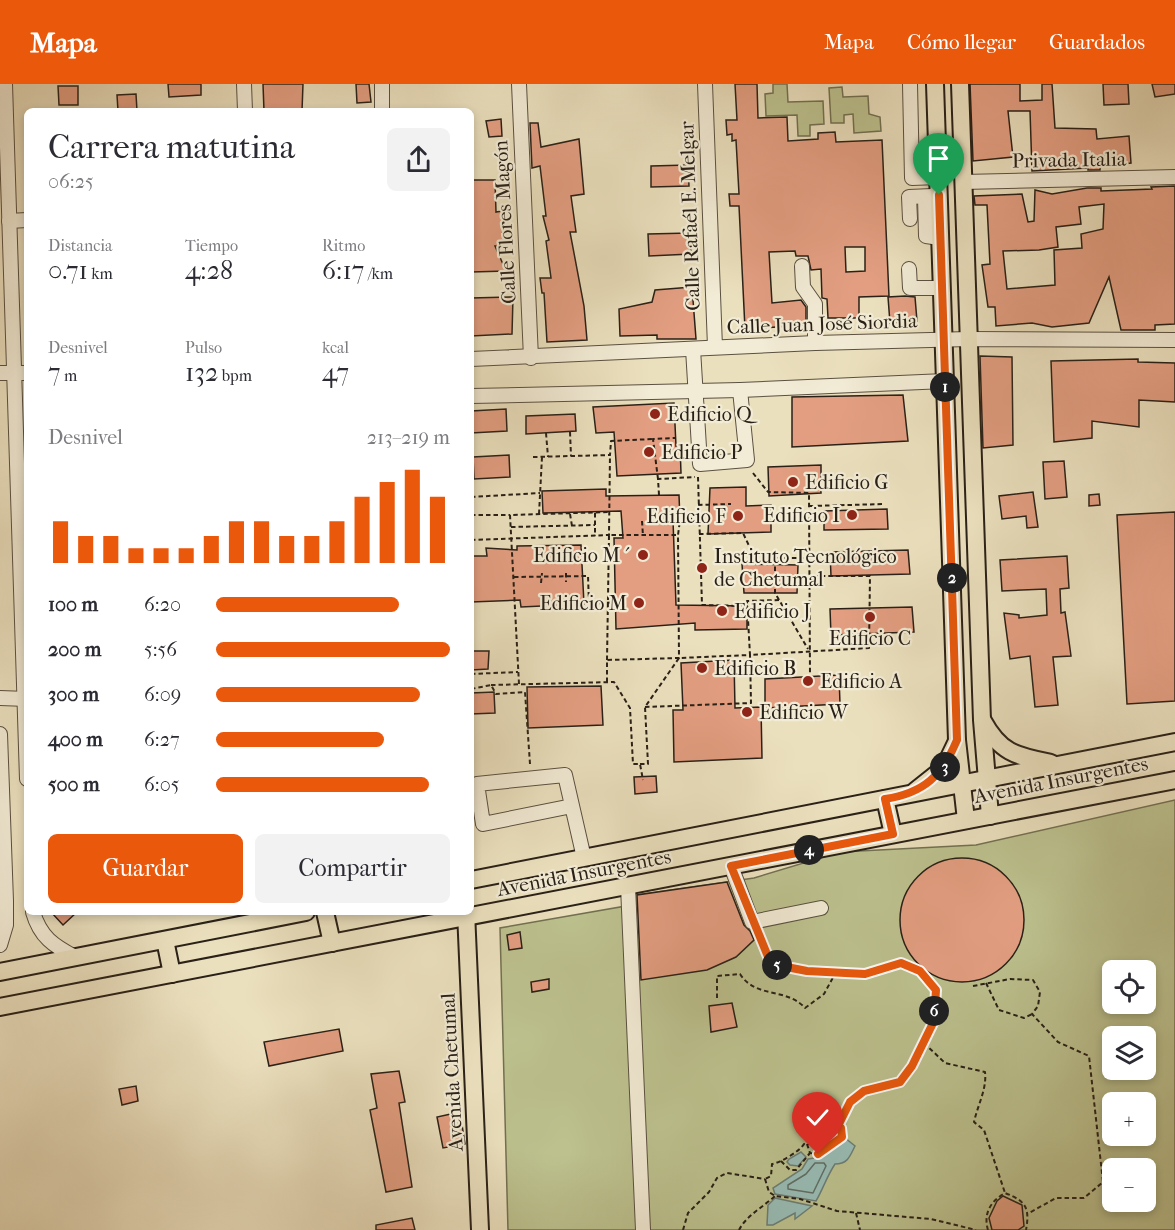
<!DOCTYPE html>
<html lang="es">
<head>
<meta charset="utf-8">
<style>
  body { margin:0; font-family:"IM FELL French Canon",serif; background:#f2f2f3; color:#2b2b33; height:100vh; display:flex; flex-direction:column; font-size:22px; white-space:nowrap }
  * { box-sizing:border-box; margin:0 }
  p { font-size:20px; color:#7c7c81 }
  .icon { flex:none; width:33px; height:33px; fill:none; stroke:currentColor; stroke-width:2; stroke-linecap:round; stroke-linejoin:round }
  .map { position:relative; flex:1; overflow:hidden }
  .drawer { position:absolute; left:24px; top:24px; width:450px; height:807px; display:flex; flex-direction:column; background:#fff; border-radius:9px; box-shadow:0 3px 9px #0003 }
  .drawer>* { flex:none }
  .buttons { position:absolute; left:1102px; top:876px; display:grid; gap:12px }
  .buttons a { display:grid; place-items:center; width:54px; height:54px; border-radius:9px; background:#fff; box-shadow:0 3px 9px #0003; font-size:30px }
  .pin { position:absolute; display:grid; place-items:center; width:51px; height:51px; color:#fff; margin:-62px -26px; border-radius:50% 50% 50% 0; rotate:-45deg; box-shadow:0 0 6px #0007 }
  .pin .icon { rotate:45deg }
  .km { position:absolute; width:30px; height:30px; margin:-15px; border-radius:50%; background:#222; color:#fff; font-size:16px; line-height:30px; text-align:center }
  .round { display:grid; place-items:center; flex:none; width:63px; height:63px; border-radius:9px; background:#f2f2f3 }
  .summary { display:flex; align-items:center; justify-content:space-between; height:102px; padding:0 24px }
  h1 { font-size:33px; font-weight:600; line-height:45px }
  .figures { display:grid; grid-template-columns:repeat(3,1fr); gap:9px; height:102px; padding:6px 24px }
  .figures div { display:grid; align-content:center }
  .figures b { font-size:26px; font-weight:600 }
  .figures small { font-size:16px; font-weight:400 }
  .figures p { font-size:16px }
  .chart { height:168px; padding:12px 24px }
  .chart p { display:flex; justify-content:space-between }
  .chart svg { width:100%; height:108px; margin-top:6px; stroke:#ea580c; stroke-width:6 }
  .cta { display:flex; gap:12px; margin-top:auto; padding:12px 24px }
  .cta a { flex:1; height:69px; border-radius:9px; background:#ea580c; color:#fff; font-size:24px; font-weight:600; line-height:69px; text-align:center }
  .cta a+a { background:#f2f2f3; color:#2b2b33 }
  ul { padding:0 24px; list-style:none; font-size:20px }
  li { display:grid; grid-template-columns:96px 72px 1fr; align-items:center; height:45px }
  li i { height:15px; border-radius:8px; background:#ea580c }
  header { display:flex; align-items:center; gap:36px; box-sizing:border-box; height:84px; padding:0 30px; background:#ea580c; color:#fff }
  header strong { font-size:28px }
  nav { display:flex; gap:33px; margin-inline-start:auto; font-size:21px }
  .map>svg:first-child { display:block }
  .green { fill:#bcc18e; stroke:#727052; stroke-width:1.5; fill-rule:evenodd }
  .water { fill:#99bdb6; stroke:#6c7e76; stroke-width:1.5 }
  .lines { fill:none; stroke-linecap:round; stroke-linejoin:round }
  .shore { stroke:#616e66; stroke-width:1.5 }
  .building { fill:#e39e81; stroke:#292017; stroke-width:1.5; fill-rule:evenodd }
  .minor-casing { stroke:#5a5041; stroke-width:16 }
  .major-casing { stroke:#292017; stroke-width:20 }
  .path { stroke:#292017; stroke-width:2; stroke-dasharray:4.5 3; stroke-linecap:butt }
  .minor { stroke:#f2ebd5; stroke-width:14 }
  .major { stroke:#ebe0be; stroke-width:16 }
  .route-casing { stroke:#fff; stroke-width:12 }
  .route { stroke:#ea580c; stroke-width:8 }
  .poi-dot { fill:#8f2418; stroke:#f2ebd5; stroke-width:2 }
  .labels { text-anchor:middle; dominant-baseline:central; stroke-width:4.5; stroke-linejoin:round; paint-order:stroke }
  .street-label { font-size:20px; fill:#292017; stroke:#f2ebd5 }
  .poi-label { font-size:20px; fill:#292017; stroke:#f2ebd5; text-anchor:start }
</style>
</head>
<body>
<header>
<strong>Mapa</strong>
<nav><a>Mapa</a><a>Cómo llegar</a><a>Guardados</a></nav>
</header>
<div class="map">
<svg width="1175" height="1146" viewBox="0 0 1175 1146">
  <rect width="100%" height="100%" fill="#ebe0be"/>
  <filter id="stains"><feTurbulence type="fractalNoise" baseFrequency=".00333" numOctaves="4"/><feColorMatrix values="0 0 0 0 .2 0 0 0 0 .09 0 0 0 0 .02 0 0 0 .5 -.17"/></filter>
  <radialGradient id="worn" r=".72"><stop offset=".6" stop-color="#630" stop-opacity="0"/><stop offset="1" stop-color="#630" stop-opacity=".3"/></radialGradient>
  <g class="green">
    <polygon points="773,0 787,0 788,18 823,17 824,40 810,41 810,52 798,52 797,31 766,32 765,10 773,9"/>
    <polygon points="842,3 843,13 868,12 869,30 880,33 881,47 854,49 853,30 844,31 844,39 831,39 829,4"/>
    <path d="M1175 716V1146H508L500 844 637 820V811L754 794 840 768 976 761ZM1113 886H1146V920H1113ZM1113 952H1146V986H1113ZM1113 1018H1146V1052H1113ZM1113 1084H1146V1118H1113Z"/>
  </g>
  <g class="water">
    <polygon points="841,1048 839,1053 823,1061 819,1066 815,1065 815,1057 819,1053"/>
    <path d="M845 1054 855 1062C850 1072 848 1080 835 1080 827 1092 823 1105 816 1117L775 1110 773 1104 802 1085 808 1075 821 1073Z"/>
    <polygon points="801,1068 806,1073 798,1082 790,1081 787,1078 789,1075"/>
    <polygon points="775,1114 812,1122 795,1135 795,1129 773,1141 767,1141 768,1121"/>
  </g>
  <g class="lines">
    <polygon class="shore" points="815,1079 824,1079 826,1082 813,1109 788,1105 788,1101 806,1090"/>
  </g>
  <g class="building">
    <polygon points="168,0 201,0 201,11 169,13"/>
    <polygon points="263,0 303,0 302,27 264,27"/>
    <polygon points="356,0 369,0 371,18 357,19"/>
    <path d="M735 0H757L758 34 787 33 788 57 818 55V49L835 48 836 58 882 56 889 212 859 213V234H828L827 215 822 214 821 185 811 186 808 172H796L795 167 769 168 772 219 801 216 806 223V241L745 245 739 122H730L729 110H739L736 56 732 57V50L727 51 726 36H737ZM845 163H865V187L846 188Z"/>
    <polygon points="970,0 1020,0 1020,17 1042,16 1042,0 1052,0 1055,44 1096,45 1097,55 1129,52 1131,79 1100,82 1100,86 1088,86 1088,84 1032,87 1030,27 1008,27 1013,73 973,77"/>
    <polygon points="1103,0 1128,0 1129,20 1104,21"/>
    <polygon points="1152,0 1175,0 1175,10 1155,13"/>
    <polygon points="58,2 78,2 78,21 59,21"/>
    <polygon points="136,10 137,27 118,27 117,11"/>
    <polygon points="501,35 502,52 489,53 486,37"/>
    <polygon points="530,39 538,39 541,63 579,55 584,110 571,112 576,148 570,148 584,222 587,256 547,258 544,209 542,209 540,194 551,194 546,157 549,156 543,132 546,132 540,82 532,84"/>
    <polygon points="688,81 689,102 651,103 651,82"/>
    <polygon points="471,96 495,96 496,128 502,127 505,149 502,149 507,162 495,162 506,187 471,188"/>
    <path d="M1175 102V240L1155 241V246H1121L1109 193 1089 239 1052 243 1032 239 996 242 995 223H988L982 181 990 180 987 121H975L974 112 1022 110 1028 138 1034 137 1035 106 1052 110 1087 104H1101V107L1152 105 1151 103ZM1104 120 1103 145 1081 150 1082 164 1054 166 1055 201 1007 205 1003 167 1039 166 1058 163 1056 143 1081 140 1079 123Z"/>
    <polygon points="690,149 691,170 649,172 648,150"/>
    <polygon points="692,203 696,255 657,255 657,251 620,252 619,225 652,218 655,206"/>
    <polygon points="905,212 915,213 917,237 890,239 888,213"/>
    <polygon points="513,213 512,250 471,252 471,214"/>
    <polygon points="980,272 1012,273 1013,361 983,364"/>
    <polygon points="1138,275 1138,278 1175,279 1175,318 1139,316 1139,343 1092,337 1092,354 1054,358 1051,277"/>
    <polygon points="903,311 908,357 792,363 792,313"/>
    <polygon points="674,319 676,362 680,361 681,389 617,392 614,348 596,349 593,323"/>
    <polygon points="506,325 507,347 471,349 471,327"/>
    <polygon points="575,330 576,347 526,350 526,332"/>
    <polygon points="509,371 510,393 474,395 473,373"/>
    <polygon points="1064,377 1067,413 1045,415 1043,378"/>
    <polygon points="821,381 821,409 769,412 768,383"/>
    <polygon points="746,403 746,422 771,421 771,448 708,450 710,404"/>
    <polygon points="606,405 606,412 679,411 680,436 673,436 676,521 747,522 747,545 695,546 695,539 616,545 614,454 623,454 621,427 543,429 542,407"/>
    <polygon points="1033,408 1038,443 1027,444 1026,432 1002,435 999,412"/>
    <polygon points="1099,410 1100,421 1089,422 1089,411"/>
    <polygon points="887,425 888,445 824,446 824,427"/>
    <polygon points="1175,428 1175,617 1127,620 1117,431"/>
    <polygon points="581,461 584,520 521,523 520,516 471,518 471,472 487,472 486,464 517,466 517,462"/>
    <polygon points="908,466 910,490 831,492 830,468"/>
    <polygon points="1067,472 1069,504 1060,505 1061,529 1065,528 1071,572 1053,573 1058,621 1035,623 1030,572 1010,575 1004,529 1019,531 1019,534 1047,531 1046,505 1002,507 1000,476"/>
    <polygon points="742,480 798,481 797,509 744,509"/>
    <polygon points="912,523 914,548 831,551 830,525"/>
    <polygon points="471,567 489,567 488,585 471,586"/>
    <polygon points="734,576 735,624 761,623 762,674 674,678 673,626 683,626 681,579"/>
    <polygon points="839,591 840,620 765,624 765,595"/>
    <polygon points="601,602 603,641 528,644 527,603"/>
    <polygon points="494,608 495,629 471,630 471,609"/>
    <polygon points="656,692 657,708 635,710 634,693"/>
    <circle cx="962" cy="836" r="62"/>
    <polygon points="727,798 744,841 750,847 754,856 736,873 707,886 641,896 637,811"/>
    <polygon points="51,828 77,828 63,841"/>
    <polygon points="520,848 522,864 509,866 507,851"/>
    <polygon points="549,895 549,905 532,908 531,898"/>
    <polygon points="732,919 737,943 711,948 709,922"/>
    <polygon points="339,945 343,967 269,982 264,958"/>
    <polygon points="399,987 405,1018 399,1019 412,1103 386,1108 370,1026 377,1024 371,990"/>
    <polygon points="136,1002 138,1017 122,1021 119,1005"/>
    <polygon points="460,1028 465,1060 443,1064 437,1033"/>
    <polygon points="1003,1112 1022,1121 1024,1142 1018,1146 992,1146 989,1134 997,1117"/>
    <polygon points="412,1134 415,1146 376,1146 376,1141"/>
  </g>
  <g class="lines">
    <g class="minor-casing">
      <g id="minor">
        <polyline points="5,0 27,695"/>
        <polyline points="244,0 245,27"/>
        <polyline points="382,0 382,27"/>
        <polyline points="519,0 531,274"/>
        <polyline points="705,0 715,263"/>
        <polyline points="910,0 912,94 938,93"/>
        <polyline points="963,98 1175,93"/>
        <polyline points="925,113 926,152 940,154"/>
        <polyline points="910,135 909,113 932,112"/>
        <polyline points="9,137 27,136"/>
        <polyline points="802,182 803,203 815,220 815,259"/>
        <polyline points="909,185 910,204 942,204"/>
        <polyline points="693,265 700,380 747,376 740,306"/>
        <polyline points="471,275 815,259 969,255 1175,256"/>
        <polyline points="0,289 27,289"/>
        <polyline points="471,312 740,306 945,297"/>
        <polyline points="0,614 27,615"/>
        <polyline points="0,650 6,817 6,841 0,861"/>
        <polyline points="572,722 483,740 477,700 565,691 584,774"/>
        <polyline points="731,782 752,838 821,824"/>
        <polyline points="628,802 643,1146"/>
        <path d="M33 828C40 853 54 862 75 873"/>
      </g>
    </g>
    <g class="major-casing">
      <g id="major">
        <polyline points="935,0 957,656 966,736"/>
        <polyline points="960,0 982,636 990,732"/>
        <path d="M983 637C1001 670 1017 672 1051 679"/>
        <polyline points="915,707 944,684 957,657"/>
        <polyline points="885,715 893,750"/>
        <polyline points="471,796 1175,658"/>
        <polyline points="325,828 332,859"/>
        <polyline points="466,828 480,1146"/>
        <polyline points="165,856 172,890"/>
        <polyline points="0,888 306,828"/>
        <polyline points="0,923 1175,696"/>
      </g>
    </g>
    <g class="path">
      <polyline points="570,348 571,372"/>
      <polyline points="546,349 548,373"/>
      <polyline points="533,373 610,371 611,357 653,355"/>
      <polyline points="471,377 473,377"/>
      <polyline points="753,389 768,408 809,409 810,592"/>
      <polyline points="698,393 702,521 747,522"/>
      <polyline points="658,395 653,355 675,354"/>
      <polyline points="659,411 658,395 695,393"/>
      <polyline points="471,413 540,409"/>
      <polyline points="698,421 731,420"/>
      <polyline points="810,422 885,420"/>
      <polyline points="595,429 595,452"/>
      <polyline points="539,430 542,373"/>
      <polyline points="570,430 572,442"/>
      <polyline points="471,431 510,431"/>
      <polyline points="642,437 643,452"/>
      <polyline points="511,443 595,441"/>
      <polyline points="699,450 743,449 751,466 775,474 810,474"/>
      <polyline points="471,456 609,451 610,371"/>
      <polyline points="775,475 775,509 808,565"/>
      <polyline points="566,489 566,498"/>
      <polyline points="514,493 588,492 589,520 618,518"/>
      <polyline points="541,499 542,489"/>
      <polyline points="607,576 609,451 678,451"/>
      <polyline points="471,590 518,588"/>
      <polyline points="607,598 607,576 679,574 678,451 680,436 698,434"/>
      <polyline points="519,600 510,431 609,428"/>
      <polyline points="491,601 614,598 630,624 633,680 640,680 643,696"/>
      <polyline points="471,605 491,601 496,610 525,608 530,680"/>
      <polyline points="645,623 751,619 750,571 869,564 870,492 811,492"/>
      <polyline points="640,680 648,680 645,623 679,574 750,571 747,517 779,516"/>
      <path d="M758 851 771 880 807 887 865 890 901 879 919 887 936 906 934 937 912 983 900 998 885 1004 864 1007 850 1019 835 1046 816 1048 810 1060H804C800 1067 780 1079 772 1080L771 1092 765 1095"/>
      <polyline points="986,899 999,926 1024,934 1032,930"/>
      <polyline points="973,902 1010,895 1033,896 1040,908 1038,922 1032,930 1058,958 1089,972 1103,1098 1084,1114 1056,1114 1029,1129"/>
      <path d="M717 914V892L740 890C756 915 786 903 805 924L824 910 836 888"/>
      <path d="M924 959 945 979 985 988C987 1005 978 1020 974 1038L984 1046 1005 1109"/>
      <polyline points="807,1060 810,1069 818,1070 842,1053 843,1048 838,1044"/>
      <polyline points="781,1077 790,1086 796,1086 810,1069"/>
      <polyline points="765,1095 769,1108 775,1112 800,1115 837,1127 931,1135 976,1146"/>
      <polyline points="856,1129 860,1146"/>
      <polyline points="683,1146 688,1129 709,1108 717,1094 727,1089 765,1095"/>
      <path d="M739 1146C746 1132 763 1123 775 1112"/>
      <path d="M988 1146C983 1129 991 1117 1005 1109 1026 1117 1030 1124 1026 1146"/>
    </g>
    <use href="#minor" class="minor"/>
    <use href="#major" class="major"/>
  </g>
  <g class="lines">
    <g class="route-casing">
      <path id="route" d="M818 1070 842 1053 841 1044H837L850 1018 864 1007 900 998 912 982 934 937 936 906 920 887 901 879 865 890 807 887 771 880 731 782 893 750 885 715C924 709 942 692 957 656L939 111"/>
    </g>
    <use href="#route" class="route"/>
  </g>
  <g class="poi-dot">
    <circle cx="655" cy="330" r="6"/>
    <circle cx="649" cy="368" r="6"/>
    <circle cx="793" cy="398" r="6"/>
    <circle cx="852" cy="431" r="6"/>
    <circle cx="738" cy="432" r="6"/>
    <circle cx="643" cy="471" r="6"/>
    <circle cx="702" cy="484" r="6"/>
    <circle cx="639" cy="519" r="6"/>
    <circle cx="722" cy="527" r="6"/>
    <circle cx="870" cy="533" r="6"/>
    <circle cx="702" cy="584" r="6"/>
    <circle cx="808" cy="597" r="6"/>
    <circle cx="747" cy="628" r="6"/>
  </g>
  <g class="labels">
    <g class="street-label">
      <text transform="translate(1069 76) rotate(-1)">Privada Italia</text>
      <text transform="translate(690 132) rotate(-92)">Calle Rafaél E. Melgar</text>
      <text transform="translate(505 138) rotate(-93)">Calle Flores Magón</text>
      <text transform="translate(822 240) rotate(-2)">Calle Juan José Siordia</text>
      <text transform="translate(1061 696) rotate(-11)">Avenida Insurgentes</text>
      <text transform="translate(584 789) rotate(-11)">Avenida Insurgentes</text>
      <text transform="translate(452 988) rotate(-93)">Avenida Chetumal</text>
    </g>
    <g class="poi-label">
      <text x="667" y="330">Edificio Q</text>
      <text x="661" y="368">Edificio P</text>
      <text x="805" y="398">Edificio G</text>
      <text x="840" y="431" text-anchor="end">Edificio I</text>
      <text x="726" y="432" text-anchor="end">Edificio F</text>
      <text x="631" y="471" text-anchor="end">Edificio M´</text>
      <text x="714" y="472">Instituto Tecnológico<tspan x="714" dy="23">de Chetumal</tspan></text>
      <text x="627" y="519" text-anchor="end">Edificio M</text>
      <text x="734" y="527">Edificio J</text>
      <text x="870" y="554" text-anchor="middle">Edificio C</text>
      <text x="714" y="584">Edificio B</text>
      <text x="820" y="597">Edificio A</text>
      <text x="759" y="628">Edificio W</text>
    </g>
  </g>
  <rect width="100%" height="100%" filter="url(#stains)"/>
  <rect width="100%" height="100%" fill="url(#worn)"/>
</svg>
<div class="buttons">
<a><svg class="icon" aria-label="locate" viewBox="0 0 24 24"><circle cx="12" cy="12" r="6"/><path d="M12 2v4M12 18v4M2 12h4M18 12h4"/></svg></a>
<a><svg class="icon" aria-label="layers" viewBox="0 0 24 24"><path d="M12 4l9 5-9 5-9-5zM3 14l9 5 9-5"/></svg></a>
<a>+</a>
<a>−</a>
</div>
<div class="pin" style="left:939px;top:111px;background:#1e9e55"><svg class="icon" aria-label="arrive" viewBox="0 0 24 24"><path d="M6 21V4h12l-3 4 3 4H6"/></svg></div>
<div class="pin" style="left:818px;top:1070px;background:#d93025"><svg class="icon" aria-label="check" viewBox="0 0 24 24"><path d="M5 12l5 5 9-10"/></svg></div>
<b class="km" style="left:945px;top:303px">1</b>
<b class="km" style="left:952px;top:494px">2</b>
<b class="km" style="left:945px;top:683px">3</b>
<b class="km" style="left:809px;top:766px">4</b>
<b class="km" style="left:777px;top:881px">5</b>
<b class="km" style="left:934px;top:927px">6</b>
<section class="drawer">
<div class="summary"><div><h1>Carrera matutina</h1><p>06:25</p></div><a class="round"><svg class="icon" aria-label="share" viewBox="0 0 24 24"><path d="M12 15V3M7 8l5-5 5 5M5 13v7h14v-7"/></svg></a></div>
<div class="figures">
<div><p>Distancia</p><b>0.71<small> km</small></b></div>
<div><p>Tiempo</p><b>4:28</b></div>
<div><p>Ritmo</p><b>6:17<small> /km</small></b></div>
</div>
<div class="figures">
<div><p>Desnivel</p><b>7<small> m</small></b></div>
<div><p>Pulso</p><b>132<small> bpm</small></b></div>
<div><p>kcal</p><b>47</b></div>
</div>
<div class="chart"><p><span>Desnivel</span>213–219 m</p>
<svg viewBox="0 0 160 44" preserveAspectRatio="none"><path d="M5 44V27M15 44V33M25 44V33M35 44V38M45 44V38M55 44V38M65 44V33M75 44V27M85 44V27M95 44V33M105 44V33M115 44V27M125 44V17M135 44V11M145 44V6M155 44V17"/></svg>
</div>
<ul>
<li><b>100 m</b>6:20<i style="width:78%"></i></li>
<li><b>200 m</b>5:56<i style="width:100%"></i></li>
<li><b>300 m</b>6:09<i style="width:87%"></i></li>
<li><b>400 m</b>6:27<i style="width:72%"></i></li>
<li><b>500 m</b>6:05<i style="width:91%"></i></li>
</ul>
<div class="cta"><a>Guardar</a><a>Compartir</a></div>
</section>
</div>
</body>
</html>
